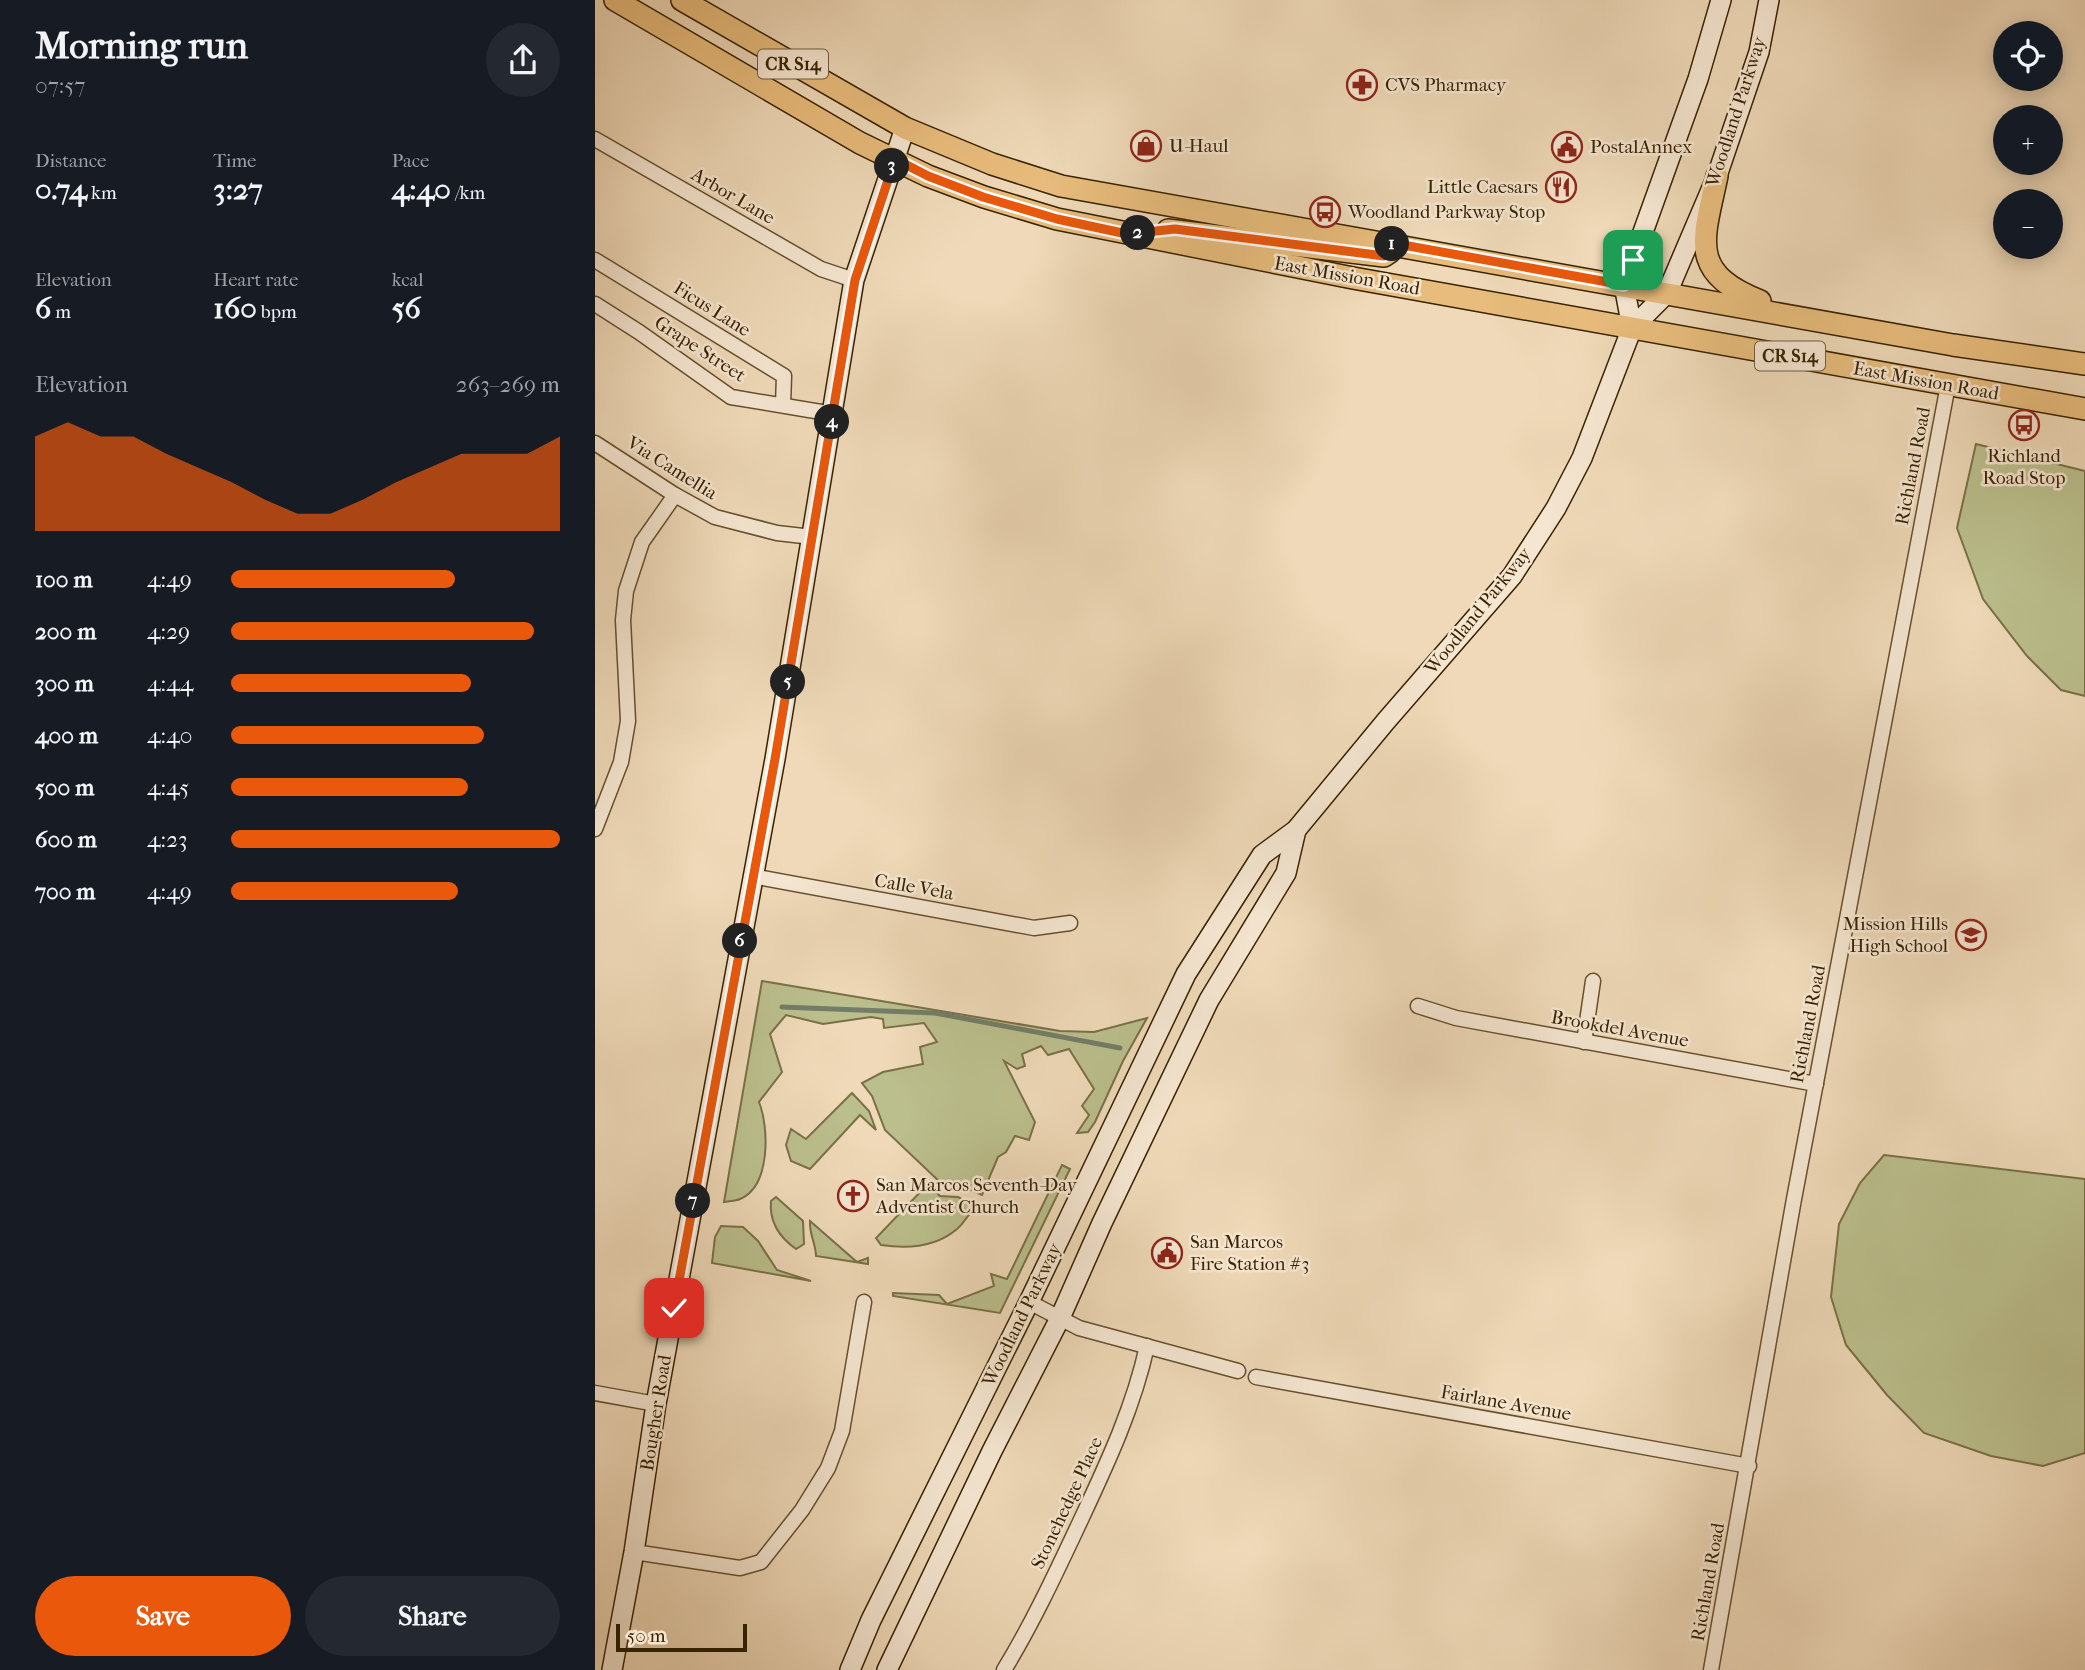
<!DOCTYPE html>
<html lang="en">
<head>
<meta charset="utf-8">
<style>
  body { margin:0; font-family:"IM FELL French Canon",serif; background:#242831; color:#f1f3f6; height:100vh; display:flex; flex-direction:column; font-size:26px; white-space:nowrap }
  * { box-sizing:border-box; margin:0 }
  p { font-size:23px; color:#9ea1a6 }
  .icon { flex:none; width:38px; height:38px; fill:none; stroke:currentColor; stroke-width:2; stroke-linecap:round; stroke-linejoin:round }
  .map { position:relative; flex:1; overflow:hidden }
  .side { display:flex; flex-direction:column; background:#171b24; width:595px }
  .side>* { flex:none }
  .tools { position:absolute; left:1398px; top:21px; display:grid; gap:14px }
  .tools a { display:grid; place-items:center; width:70px; height:70px; border-radius:50%; background:#171b24; box-shadow:0 4px 18px #0003; font-size:35px }
  .scale { position:absolute; left:21px; bottom:18px; width:131px; box-sizing:border-box; padding-left:7px; border:4px solid #382200; border-top:0; font-size:19px; line-height:24px; white-space:nowrap; color:#382200; -webkit-text-stroke:5px #f5e6d1; paint-order:stroke }
  .pin { position:absolute; display:grid; place-items:center; width:60px; height:60px; color:#fff; margin:-30px; border-radius:14px; box-shadow:0 4px 10px #0006 }
  .km { position:absolute; width:35px; height:35px; margin:-18px; border-radius:50%; background:#222; color:#fff; font-size:19px; line-height:35px; text-align:center }
  .round { display:grid; place-items:center; flex:none; width:74px; height:74px; border-radius:37px; background:#242831 }
  .headline { display:flex; align-items:center; justify-content:space-between; height:119px; padding:0 35px }
  h1 { font-size:38px; font-weight:800; line-height:52px }
  .stats { display:grid; grid-template-columns:repeat(3,1fr); gap:10px; height:119px; padding:7px 35px }
  .stats div { display:grid; align-content:center }
  .stats b { font-size:30px; font-weight:800 }
  .stats small { font-size:19px; font-weight:400 }
  .stats p { font-size:19px }
  .chart { height:196px; padding:14px 35px }
  .chart p { display:flex; justify-content:space-between }
  .chart svg { width:100%; height:126px; margin-top:7px; fill:#ea580c; opacity:.7 }
  .button { display:flex; gap:14px; margin-top:auto; padding:14px 35px }
  .button a { flex:1; height:80px; border-radius:42px; background:#ea580c; color:#fff; font-size:28px; font-weight:800; line-height:80px; text-align:center }
  .button a+a { background:#242831; color:#f1f3f6 }
  ul { padding:0 35px; list-style:none; font-size:23px }
  li { display:grid; grid-template-columns:112px 84px 1fr; align-items:center; height:52px }
  li i { height:18px; border-radius:9px; background:#ea580c }
  main { display:flex; flex:1; min-height:0 }
  .map>svg:first-child { display:block }
  .green { fill:#bbbf8d; stroke:#7a7046; stroke-width:2 }
  .lines { fill:none; stroke-linecap:round; stroke-linejoin:round }
  .stream { stroke:#737d68; stroke-width:5 }
  .street-casing { stroke:#66502e; stroke-width:17 }
  .secondary-casing { stroke:#382200; stroke-width:22 }
  .primary-casing { stroke:#382200; stroke-width:24 }
  .street { stroke:#f5e6d1; stroke-width:14 }
  .secondary { stroke:#f5e6d1; stroke-width:19 }
  .primary { stroke:#e8bc7c; stroke-width:21 }
  .route-casing { stroke:#fff; stroke-width:14 }
  .route { stroke:#ea580c; stroke-width:9 }
  .labels { text-anchor:middle; dominant-baseline:central; stroke-width:5; stroke-linejoin:round; paint-order:stroke }
  .shield { fill:#f5e6d1; stroke:#715d3f; stroke-width:2 }
  .shield-label { font-size:18px; font-weight:bold; fill:#382200 }
  .poi-label { font-size:19px; fill:#382200; stroke:#f5e6d1; text-anchor:start }
  .street-label { font-size:19px; fill:#382200; stroke:#f5e6d1 }
</style>
</head>
<body>
<main>
<section class="side">
<div class="headline"><div><h1>Morning run</h1><p>07:57</p></div><a class="round"><svg class="icon" aria-label="share" viewBox="0 0 24 24"><path d="M12 15V3M7 8l5-5 5 5M5 13v7h14v-7"/></svg></a></div>
<div class="stats">
<div><p>Distance</p><b>0.74<small> km</small></b></div>
<div><p>Time</p><b>3:27</b></div>
<div><p>Pace</p><b>4:40<small> /km</small></b></div>
</div>
<div class="stats">
<div><p>Elevation</p><b>6<small> m</small></b></div>
<div><p>Heart rate</p><b>160<small> bpm</small></b></div>
<div><p>kcal</p><b>56</b></div>
</div>
<div class="chart"><p><span>Elevation</span>263–269 m</p>
<svg viewBox="0 0 160 44" preserveAspectRatio="none"><path d="M0 44V11L10 6L20 11L30 11L40 17L50 22L60 27L70 33L80 38L90 38L100 33L110 27L120 22L130 17L140 17L150 17L160 11V44z"/></svg>
</div>
<ul>
<li><b>100 m</b>4:49<i style="width:68%"></i></li>
<li><b>200 m</b>4:29<i style="width:92%"></i></li>
<li><b>300 m</b>4:44<i style="width:73%"></i></li>
<li><b>400 m</b>4:40<i style="width:77%"></i></li>
<li><b>500 m</b>4:45<i style="width:72%"></i></li>
<li><b>600 m</b>4:23<i style="width:100%"></i></li>
<li><b>700 m</b>4:49<i style="width:69%"></i></li>
</ul>
<div class="button"><a>Save</a><a>Share</a></div>
</section>
<div class="map">
<svg width="1490" height="1670" viewBox="0 0 1490 1670">
  <rect width="100%" height="100%" fill="#efd9b8"/>
  <filter id="stains"><feTurbulence type="fractalNoise" baseFrequency=".00286" numOctaves="4"/><feColorMatrix values="0 0 0 0 .2 0 0 0 0 .09 0 0 0 0 .02 0 0 0 .5 -.17"/></filter>
  <radialGradient id="worn" r=".72"><stop offset=".6" stop-color="#630" stop-opacity="0"/><stop offset="1" stop-color="#630" stop-opacity=".3"/></radialGradient>
  <g class="green">
    <polygon points="1381,444 1490,471 1490,696 1466,690 1432,656 1388,599 1362,528"/>
    <path d="M167 981 465 1031 499 1032 552 1018 528 1061 500 1122 493 1132 482 1133 494 1115 487 1106 499 1089 474 1049 453 1055 446 1046 427 1054 430 1066 422 1069 409 1061 440 1122 434 1140 420 1136 411 1152 403 1157 387 1195 364 1185 347 1184 290 1130 277 1096 267 1083 288 1072 328 1064 325 1047 342 1042 329 1023 289 1028 288 1019 276 1017 228 1024 191 1015 175 1034 187 1072 164 1102C174 1127 176 1186 145 1199 141 1201 134 1201 129 1202Z"/>
    <polygon points="257,1093 274,1111 281,1130 265,1115 215,1169 196,1161 191,1145 196,1129 211,1139"/>
    <polygon points="1289,1155 1490,1179 1490,1453 1448,1466 1396,1456 1329,1433 1292,1395 1251,1345 1236,1297 1244,1224 1265,1183"/>
    <polygon points="467,1165 475,1169 405,1313 298,1296 298,1293 344,1295 352,1304 399,1286 396,1274 412,1279"/>
    <path d="M333 1184 345 1196 363 1197 380 1206C374 1214 369 1223 362 1229 341 1247 312 1249 286 1245L281 1238Z"/>
    <path d="M181 1197 208 1221 209 1244 201 1249C184 1237 174 1222 176 1201Z"/>
    <path d="M215 1221 262 1262 273 1258V1264L221 1256C221 1244 214 1234 215 1221Z"/>
    <polygon points="126,1226 148,1227 163,1241 182,1270 216,1281 117,1263 120,1237"/>
  </g>
  <g class="lines">
    <polyline class="stream" points="187,1007 340,1013 525,1048"/>
    <g class="street-casing">
      <g id="street">
        <polyline points="0,139 226,269 259,280"/>
        <polyline points="0,260 189,376 188,405"/>
        <polyline points="0,304 44,332 136,397 238,414"/>
        <polyline points="0,443 80,495 120,517 182,533 217,537"/>
        <polyline points="0,829 26,762 33,721 28,620 31,591 47,542 80,495"/>
        <polyline points="157,876 439,928 475,923"/>
        <polyline points="823,1006 861,1018 1221,1084"/>
        <polyline points="989,1042 998,981"/>
        <polyline points="434,1302 484,1328 643,1371"/>
        <polyline points="661,1377 1154,1466"/>
        <polyline points="0,1393 61,1404"/>
        <polyline points="39,1552 145,1568 166,1562 207,1510 233,1468 247,1431 269,1302"/>
        <path d="M409 1670C437 1624 460 1575 483 1526 510 1468 538 1410 552 1346"/>
        <polyline points="1116,1670 1199,1199 1353,385"/>
      </g>
    </g>
    <g class="secondary-casing">
      <g id="secondary">
        <polyline points="1037,328 1029,285 1103,79 1126,0"/>
        <polyline points="17,1670 39,1552 61,1404 180,759 259,280 310,128"/>
        <polyline points="255,1670 276,1620 434,1302 591,974 667,855 701,830 791,721 917,576 961,508 987,458 1037,328 1072,293 1122,176 1164,52 1174,0"/>
        <polyline points="292,1670 397,1451 465,1318 507,1223 614,1000 691,873 701,830"/>
      </g>
    </g>
    <g class="primary-casing">
      <g id="primary">
        <polyline points="20,0 265,143 333,176 389,197 462,219 758,278 1490,409"/>
        <polyline points="87,0 310,128 397,164 466,186 1358,345 1490,364"/>
        <path d="M1122 176C1109 239 1092 272 1165 301"/>
        <polyline points="573,230 789,256 795,252 797,244"/>
      </g>
    </g>
    <use href="#street" class="street"/>
    <use href="#secondary" class="secondary"/>
    <use href="#primary" class="primary"/>
  </g>
  <g class="lines">
    <g class="route-casing">
      <polyline id="route" points="79,1308 180,759 260,280 300,159 333,176 388,197 462,219 532,234 580,229 789,256 795,252 797,243 1029,285 1038,260"/>
    </g>
    <use href="#route" class="route"/>
  </g>
  <defs>
    <g id="pharmacy-ring" transform="scale(1.575)"><circle r="9.5" fill="#f5e6d1" stroke="#8f2418" stroke-width="1.5"/><path d="M-2-6h4v4h4v4h-4v4h-4v-4h-4v-4h4Z" fill="#8f2418"/></g>
    <g id="shop-ring" transform="scale(1.575)"><circle r="9.5" fill="#f5e6d1" stroke="#8f2418" stroke-width="1.5"/><path d="M-5-2.5h2.3a2.7 3.5 0 0 1 5.4 0H5L5.5 6h-11ZM-1.5-2.5h3a1.5 2.3 0 0 0-3 0Z" fill="#8f2418"/></g>
    <g id="civic-ring" transform="scale(1.575)"><circle r="9.5" fill="#f5e6d1" stroke="#8f2418" stroke-width="1.5"/><path d="M-.6-6.5H3V-4.5H.6V-3L4-1V1h2V6H-6V1h2V-1L-.6-3ZM-1.2 2.5V6h2.4V2.5Z" fill="#8f2418"/></g>
    <g id="restaurant-ring" transform="scale(1.575)"><circle r="9.5" fill="#f5e6d1" stroke="#8f2418" stroke-width="1.5"/><path d="M-5-6h1v4h1v-4h1v4h1v-4h1v5L-1.5 .5V6h-2V.5L-5-1ZM5-6V6H3V1.5H1.5Q1.5-4 5-6Z" fill="#8f2418"/></g>
    <g id="bus-ring" transform="scale(1.575)"><circle r="9.5" fill="#f5e6d1" stroke="#8f2418" stroke-width="1.5"/><path d="M-5-6H5V4H4V6H2V4H-2V6H-4V4H-5ZM-3.5-4V0h7V-4ZM-3.5 1.2v1.5H-2V1.2ZM2 1.2v1.5H3.5V1.2Z" fill="#8f2418"/></g>
    <g id="school-ring" transform="scale(1.575)"><circle r="9.5" fill="#f5e6d1" stroke="#8f2418" stroke-width="1.5"/><path d="M0-5L7-2L0 1L-7-2ZM-4 1L0 2.5L4 1V4Q0 6-4 4Z" fill="#8f2418"/></g>
    <g id="church-ring" transform="scale(1.575)"><circle r="9.5" fill="#f5e6d1" stroke="#8f2418" stroke-width="1.5"/><path d="M-1.2-6h2.4v3.5h3.3v2.4h-3.3V6h-2.4V-.1h-3.3v-2.4h3.3Z" fill="#8f2418"/></g>
  </defs>
  <g fill-rule="evenodd">
    <use href="#pharmacy-ring" x="767" y="85"/>
    <use href="#shop-ring" x="551" y="146"/>
    <use href="#civic-ring" x="972" y="147"/>
    <use href="#restaurant-ring" x="966" y="187"/>
    <use href="#bus-ring" x="730" y="212"/>
    <use href="#bus-ring" x="1429" y="425"/>
    <use href="#school-ring" x="1376" y="935"/>
    <use href="#church-ring" x="258" y="1196"/>
    <use href="#civic-ring" x="572" y="1253"/>
  </g>
  <g class="labels">
    <g class="shield">
      <rect x="163" y="49.5" width="70" height="29" rx="5"/>
      <rect x="1160" y="341.5" width="70" height="29" rx="5"/>
    </g>
    <g class="shield-label">
      <text x="198" y="64">CR S14</text>
      <text x="1195" y="356">CR S14</text>
    </g>
    <g class="poi-label">
      <text x="790" y="85">CVS Pharmacy</text>
      <text x="574" y="146">U-Haul</text>
      <text x="995" y="147">PostalAnnex</text>
      <text x="943" y="187" text-anchor="end">Little Caesars</text>
      <text x="753" y="212">Woodland Parkway Stop</text>
      <text x="1429" y="456" text-anchor="middle">Richland<tspan x="1429" dy="22">Road Stop</tspan></text>
      <text x="1353" y="924" text-anchor="end">Mission Hills<tspan x="1353" dy="22">High School</tspan></text>
      <text x="281" y="1185">San Marcos Seventh-Day<tspan x="281" dy="22">Adventist Church</tspan></text>
      <text x="595" y="1242">San Marcos<tspan x="595" dy="22">Fire Station #3</tspan></text>
    </g>
    <g class="street-label">
      <text transform="translate(1141 112) rotate(-72)">Woodland Parkway</text>
      <text transform="translate(138 196) rotate(30)">Arbor Lane</text>
      <text transform="translate(752 276) rotate(10)">East Mission Road</text>
      <text transform="translate(117 309) rotate(32)">Ficus Lane</text>
      <text transform="translate(105 349) rotate(33)">Grape Street</text>
      <text transform="translate(1331 381) rotate(10)">East Mission Road</text>
      <text transform="translate(1318 466) rotate(-79)">Richland Road</text>
      <text transform="translate(77 468) rotate(32)">Via Camellia</text>
      <text transform="translate(883 611) rotate(-51)">Woodland Parkway</text>
      <text transform="translate(319 887) rotate(10)">Calle Vela</text>
      <text transform="translate(1213 1024) rotate(-79)">Richland Road</text>
      <text transform="translate(1025 1029) rotate(10)">Brookdel Avenue</text>
      <text transform="translate(427 1315) rotate(-64)">Woodland Parkway</text>
      <text transform="translate(911 1403) rotate(10)">Fairlane Avenue</text>
      <text transform="translate(61 1413) rotate(-81)">Bougher Road</text>
      <text transform="translate(472 1503) rotate(-65)">Stonehedge Place</text>
      <text transform="translate(1113 1582) rotate(-80)">Richland Road</text>
    </g>
  </g>
  <rect width="100%" height="100%" filter="url(#stains)"/>
  <rect width="100%" height="100%" fill="url(#worn)"/>
</svg>
<div class="tools">
<a><svg class="icon" aria-label="locate" viewBox="0 0 24 24"><circle cx="12" cy="12" r="6"/><path d="M12 2v4M12 18v4M2 12h4M18 12h4"/></svg></a>
<a>+</a>
<a>−</a>
</div>
<div class="scale">50 m</div>
<div class="pin" style="left:1038px;top:260px;background:#1e9e55"><svg class="icon" aria-label="arrive" viewBox="0 0 24 24"><path d="M6 21V4h12l-3 4 3 4H6"/></svg></div>
<div class="pin" style="left:79px;top:1308px;background:#d93025"><svg class="icon" aria-label="check" viewBox="0 0 24 24"><path d="M5 12l5 5 9-10"/></svg></div>
<b class="km" style="left:797px;top:244px">1</b>
<b class="km" style="left:543px;top:233px">2</b>
<b class="km" style="left:297px;top:166px">3</b>
<b class="km" style="left:237px;top:422px">4</b>
<b class="km" style="left:193px;top:682px">5</b>
<b class="km" style="left:145px;top:941px">6</b>
<b class="km" style="left:98px;top:1201px">7</b>
</div>
</main>
</body>
</html>
